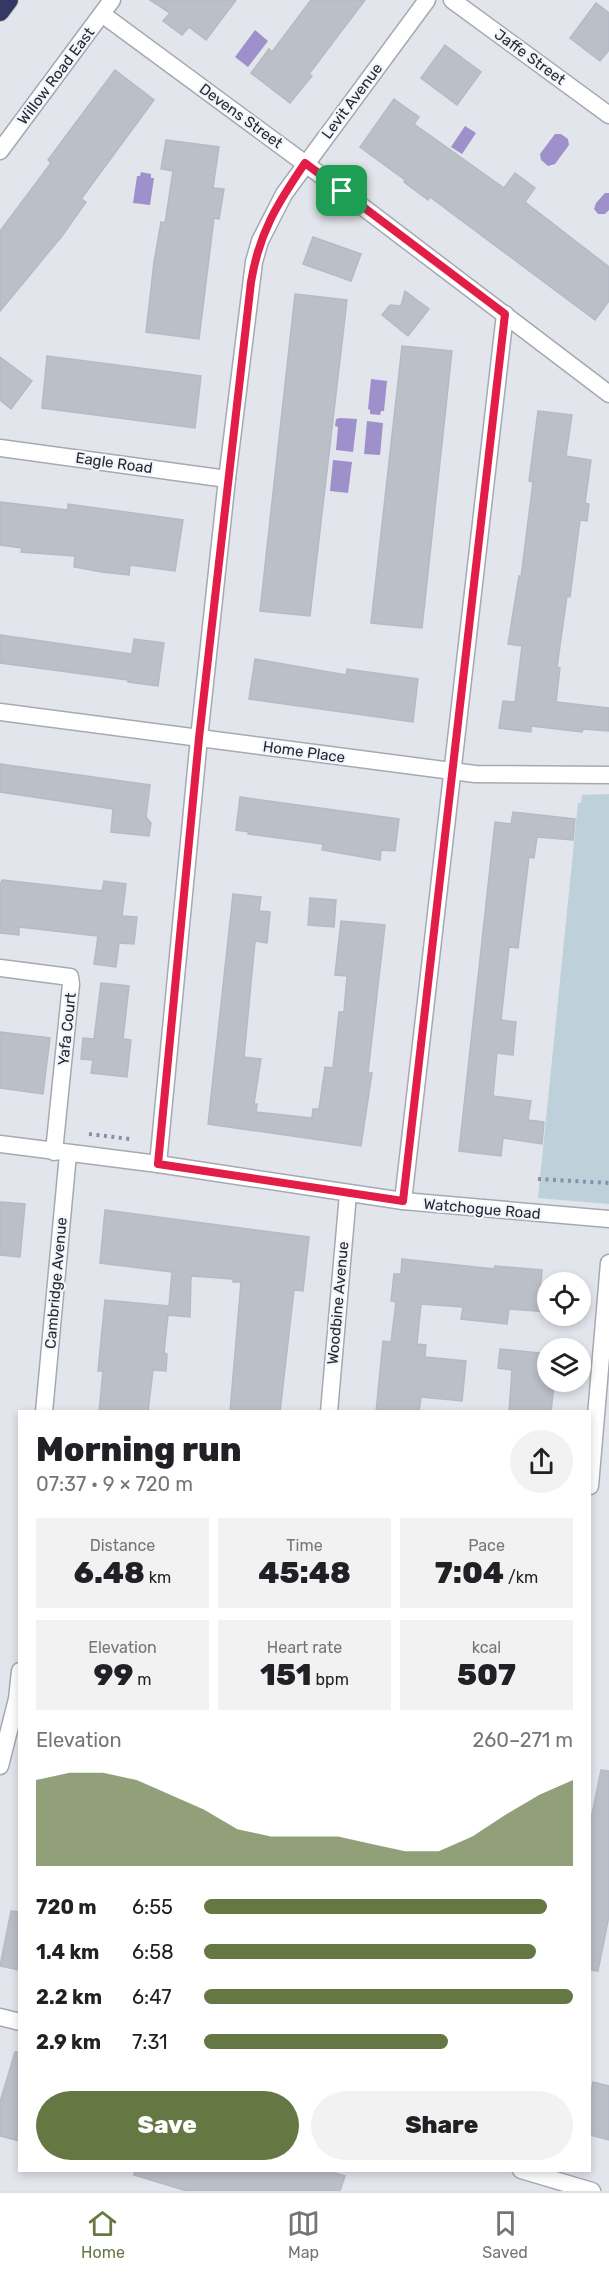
<!DOCTYPE html>
<html lang="en">
<head>
<meta charset="utf-8">
<style>
  body { margin:0; font-family:Rubik,sans-serif; background:#f2f2f2; color:#202124; height:100vh; display:flex; flex-direction:column; font-size:22px; white-space:nowrap }
  * { box-sizing:border-box; margin:0 }
  p { font-size:20px; color:#757577 }
  .icon { flex:none; width:33px; height:33px; fill:none; stroke:currentColor; stroke-width:2; stroke-linecap:round; stroke-linejoin:round }
  .map { position:relative; flex:1; overflow:hidden }
  .panel { position:absolute; left:18px; top:1410px; width:573px; height:762px; display:flex; flex-direction:column; background:#fff; border-radius:0px; box-shadow:0 3px 9px #0003 }
  .panel>* { flex:none }
  .controls { position:absolute; left:537px; top:1272px; display:grid; gap:12px }
  .controls a { display:grid; place-items:center; width:54px; height:54px; border-radius:50%; background:#fff; box-shadow:0 3px 9px #0003; font-size:30px }
  .pin { position:absolute; display:grid; place-items:center; width:51px; height:51px; color:#fff; margin:-26px; border-radius:12px; box-shadow:0 3px 9px #0006 }
  .round { display:grid; place-items:center; flex:none; width:63px; height:63px; border-radius:32px; background:#f2f2f2 }
  .overview { display:flex; align-items:center; justify-content:space-between; height:102px; padding:0 18px }
  h1 { font-size:33px; font-weight:800; line-height:45px }
  .stats { display:grid; grid-template-columns:repeat(3,1fr); gap:9px; height:102px; padding:6px 18px }
  .stats div { display:grid; align-content:center; border-radius:0px; background:#f2f2f2; text-align:center }
  .stats b { font-size:30px; font-weight:800 }
  .stats small { font-size:16px; font-weight:400 }
  .stats p { font-size:16px }
  .chart { height:168px; padding:12px 18px }
  .chart p { display:flex; justify-content:space-between }
  .chart svg { width:100%; height:108px; margin-top:6px; fill:#657843; opacity:.7 }
  .primary-button { display:flex; gap:12px; margin-top:auto; padding:12px 18px }
  .primary-button a { flex:1; height:69px; border-radius:36px; background:#657843; color:#fff; font-size:24px; font-weight:800; line-height:69px; text-align:center }
  .primary-button a+a { background:#f2f2f2; color:#202124 }
  ul { padding:0 18px; list-style:none; font-size:20px }
  li { display:grid; grid-template-columns:96px 72px 1fr; align-items:center; height:45px }
  li i { height:15px; border-radius:8px; background:#657843 }
  .tab-bar { display:flex; justify-content:space-around; align-items:center; height:84px; border-top:2px solid #e0e0e0; background:#fff; font-size:16px; color:#757577 }
  .tab-bar a { display:grid; justify-items:center; gap:3px }
  .tab-bar .current { color:#657843 }
  .map>svg:first-child { display:block }
  .green { fill:#bed0da }
  .water { fill:#9e90ca }
  .building { fill:#bbbfc8; stroke:#b6bac4; stroke-width:1.5 }
  .lines { fill:none; stroke-linecap:round; stroke-linejoin:round }
  .minor-casing { stroke:#a5a9b2; stroke-width:19 }
  .tertiary-casing { stroke:#a5a9b2; stroke-width:19 }
  .secondary-casing { stroke:#a2a7b5; stroke-width:19 }
  .motorway-casing { stroke:#c2c3c8; stroke-width:20 }
  .path { stroke:#868fab; stroke-width:4; stroke-dasharray:3 4.5; stroke-linecap:butt }
  .minor { stroke:#fff; stroke-width:16 }
  .tertiary { stroke:#fff; stroke-width:16 }
  .secondary { stroke:#fff; stroke-width:16 }
  .motorway { stroke:#333963; stroke-width:18 }
  .route-casing { stroke:#fff; stroke-width:12 }
  .route { stroke:#e11d48; stroke-width:8 }
  .labels { text-anchor:middle; dominant-baseline:central; stroke-width:4.5; stroke-linejoin:round; paint-order:stroke }
  .street-label { font-size:15px; fill:#24283a; stroke:#f3f5f8 }
</style>
</head>
<body>
<div class="map">
<svg width="609" height="2191" viewBox="0 0 609 2191">
  <rect width="100%" height="100%" fill="#e2e5eb"/>
  <polygon class="green" points="609,794 609,1204 538,1198 578,803 581,803 582,795"/>
  <g class="water">
    <polygon points="255,30 268,41 248,67 235,57"/>
    <polygon points="465,126 476,133 462,154 451,147"/>
    <polygon points="555,134 561,134 568,139 569,145 555,164 548,166 541,160 540,154"/>
    <polygon points="141,172 151,174 151,178 154,178 150,205 133,203 137,176 140,176"/>
    <polygon points="605,193 609,193 609,210 605,214 598,214 594,209 596,203"/>
    <polygon points="371,379 387,381 384,411 381,411 380,415 370,414 370,410 368,409"/>
    <polygon points="340,418 357,419 353,452 336,450 338,427 335,426 336,419"/>
    <polygon points="367,421 383,423 380,455 364,454"/>
    <polygon points="333,460 352,462 348,493 330,491"/>
  </g>
  <g class="building">
    <polygon points="150,0 236,0 206,40 189,27 182,35 163,21 170,13"/>
    <polygon points="311,0 365,0 309,74 312,76 290,103 251,73 269,49 272,52"/>
    <polygon points="596,3 609,13 609,50 600,61 570,38"/>
    <polygon points="445,45 481,72 457,105 421,78"/>
    <polygon points="115,70 154,100 81,199 86,202 62,236 0,311 0,231 51,163 48,160"/>
    <polygon points="394,99 419,117 414,124 504,188 515,173 535,188 525,202 609,267 609,301 595,320 430,197 428,200 404,182 405,180 360,147"/>
    <polygon points="166,140 219,147 213,188 224,189 219,219 214,218 199,339 146,332 154,262 161,222 165,223 173,171 161,169"/>
    <polygon points="313,237 361,254 351,281 303,264"/>
    <polygon points="405,291 429,309 408,336 382,315 390,305 401,306"/>
    <polygon points="295,294 347,300 310,616 260,611"/>
    <polygon points="402,346 452,351 422,628 371,623"/>
    <polygon points="47,356 201,376 195,428 42,408"/>
    <polygon points="0,357 32,381 11,409 0,400"/>
    <polygon points="538,411 572,415 566,456 591,460 585,503 589,504 587,521 580,520 570,597 567,596 557,667 560,668 556,702 609,708 609,731 583,729 582,732 531,726 531,732 499,728 503,701 515,702 522,646 508,644 519,576 521,577 533,482 529,481"/>
    <polygon points="0,502 68,510 68,504 183,520 175,571 130,565 129,575 102,572 74,567 75,556 21,552 22,548 0,545"/>
    <polygon points="0,635 132,654 134,639 164,643 158,686 128,682 128,680 0,663"/>
    <polygon points="255,659 346,675 347,669 418,679 413,722 249,699"/>
    <polygon points="0,764 150,785 146,817 151,823 149,836 111,832 113,809 0,792"/>
    <polygon points="240,797 399,819 395,851 381,850 380,860 322,850 323,844 248,834 249,832 236,830"/>
    <polygon points="513,812 575,819 573,840 537,837 534,858 529,857 518,948 509,947 501,1020 516,1022 513,1055 497,1053 493,1096 531,1101 528,1120 544,1122 542,1144 503,1138 501,1156 459,1151 495,822 511,824"/>
    <polygon points="2,880 102,891 104,881 126,884 122,916 137,917 134,944 119,943 116,967 94,964 98,936 19,927 19,935 0,933 0,885"/>
    <polygon points="233,894 261,897 259,911 270,912 267,943 255,941 244,1057 261,1059 254,1104 257,1104 256,1112 312,1118 313,1109 319,1109 325,1067 333,1068 339,1012 344,1012 347,976 335,975 341,921 385,925 368,1073 372,1073 361,1146 208,1124"/>
    <polygon points="310,898 336,900 334,927 308,925"/>
    <polygon points="101,983 129,986 123,1039 131,1040 127,1077 91,1073 93,1060 81,1059 83,1038 94,1039"/>
    <polygon points="0,1032 50,1038 43,1094 0,1088"/>
    <polygon points="0,1202 25,1204 20,1257 0,1255"/>
    <polygon points="105,1210 309,1237 303,1291 294,1290 280,1412 230,1412 241,1282 233,1282 233,1279 191,1276 190,1317 168,1315 164,1353 167,1354 166,1371 153,1370 148,1412 99,1412 103,1371 98,1371 105,1300 169,1306 172,1272 100,1263"/>
    <polygon points="402,1259 494,1269 495,1266 542,1270 540,1292 548,1293 548,1312 509,1309 507,1324 461,1319 463,1307 421,1304 417,1344 426,1345 425,1357 466,1361 462,1401 421,1397 419,1412 376,1412 383,1341 391,1342 396,1302 391,1301 394,1274 401,1274"/>
    <polygon points="500,1349 548,1354 548,1383 554,1384 551,1412 509,1412 512,1370 498,1368"/>
    <polygon points="601,1770 609,1771 609,1916 598,1971 590,1970 590,1824"/>
    <polygon points="11,1911 20,1912 20,1970 0,1966"/>
    <polygon points="15,2052 20,2052 20,2141 0,2136 0,2102"/>
    <polygon points="593,2082 609,2086 609,2140 590,2135 590,2098"/>
    <polygon points="135,2170 326,2170 345,2176 340,2191 187,2191 134,2175"/>
  </g>
  <g class="lines">
    <g class="minor-casing">
      <g id="minor">
        <polyline points="452,0 609,115"/>
        <polyline points="102,14 326,179 609,394"/>
        <polyline points="0,448 227,479"/>
        <polyline points="0,712 475,774 609,775"/>
        <polyline points="0,968 70,977 71,984 54,1152"/>
        <polyline points="158,1164 199,738 227,479 254,262 260,241 284,194 427,0"/>
        <polyline points="403,1201 505,314"/>
        <polyline points="44,1412 68,1154"/>
        <polyline points="329,1412 348,1194"/>
        <polyline points="590,1486 609,1263"/>
        <polyline points="0,1766 17,1699 20,1671"/>
        <polyline points="0,2017 20,2022"/>
        <polyline points="521,2170 592,2191"/>
      </g>
    </g>
    <g class="tertiary-casing">
      <polyline id="tertiary" points="0,1144 158,1164 403,1201 609,1219"/>
    </g>
    <g class="secondary-casing">
      <polyline id="secondary" points="0,151 112,0"/>
    </g>
    <g class="motorway-casing">
      <polyline id="motorway" points="0,12 9,0"/>
    </g>
    <g class="path">
      <polyline points="89,1134 130,1139"/>
      <polyline points="538,1179 609,1183"/>
    </g>
    <use href="#minor" class="minor"/>
    <use href="#tertiary" class="tertiary"/>
    <use href="#secondary" class="secondary"/>
    <use href="#motorway" class="motorway"/>
  </g>
  <g class="lines">
    <g class="route-casing">
      <path id="route" d="M305 163 505 314 403 1201 158 1164 199 738 251 282C259 233 277 204 305 163Z"/>
    </g>
    <use href="#route" class="route"/>
  </g>
  <g class="labels">
    <g class="street-label">
      <text transform="translate(530 57) rotate(36)">Jaffe Street</text>
      <text transform="translate(56 76) rotate(-53)">Willow Road East</text>
      <text transform="translate(352 101) rotate(-53)">Levit Avenue</text>
      <text transform="translate(241 116) rotate(36)">Devens Street</text>
      <text transform="translate(114 463) rotate(8)">Eagle Road</text>
      <text transform="translate(304 752) rotate(8)">Home Place</text>
      <text transform="translate(67 1029) rotate(-84)">Yafa Court</text>
      <text transform="translate(482 1209) rotate(5)">Watchogue Road</text>
      <text transform="translate(56 1283) rotate(-85)">Cambridge Avenue</text>
      <text transform="translate(338 1303) rotate(-85)">Woodbine Avenue</text>
    </g>
  </g>
</svg>
<div class="controls">
<a><svg class="icon" aria-label="locate" viewBox="0 0 24 24"><circle cx="12" cy="12" r="6"/><path d="M12 2v4M12 18v4M2 12h4M18 12h4"/></svg></a>
<a><svg class="icon" aria-label="layers" viewBox="0 0 24 24"><path d="M12 4l9 5-9 5-9-5zM3 14l9 5 9-5"/></svg></a>
</div>
<div class="pin" style="left:342px;top:191px;background:#1e9e55"><svg class="icon" aria-label="arrive" viewBox="0 0 24 24"><path d="M6 21V4h12l-3 4 3 4H6"/></svg></div>
<section class="panel">
<div class="overview"><div><h1>Morning run</h1><p>07:37 · 9 × 720 m</p></div><a class="round"><svg class="icon" aria-label="share" viewBox="0 0 24 24"><path d="M12 15V3M7 8l5-5 5 5M5 13v7h14v-7"/></svg></a></div>
<div class="stats">
<div><p>Distance</p><b>6.48<small> km</small></b></div>
<div><p>Time</p><b>45:48</b></div>
<div><p>Pace</p><b>7:04<small> /km</small></b></div>
</div>
<div class="stats">
<div><p>Elevation</p><b>99<small> m</small></b></div>
<div><p>Heart rate</p><b>151<small> bpm</small></b></div>
<div><p>kcal</p><b>507</b></div>
</div>
<div class="chart"><p><span>Elevation</span>260–271 m</p>
<svg viewBox="0 0 160 44" preserveAspectRatio="none"><path d="M0 44V9L10 6L20 6L30 9L40 15L50 21L60 29L70 32L80 32L90 32L100 35L110 38L120 38L130 32L140 23L150 15L160 9V44z"/></svg>
</div>
<ul>
<li><b>720 m</b>6:55<i style="width:93%"></i></li>
<li><b>1.4 km</b>6:58<i style="width:90%"></i></li>
<li><b>2.2 km</b>6:47<i style="width:100%"></i></li>
<li><b>2.9 km</b>7:31<i style="width:66%"></i></li>
</ul>
<div class="primary-button"><a>Save</a><a>Share</a></div>
</section>
</div>
<nav class="tab-bar">
<a class="current"><svg class="icon" aria-label="home" viewBox="0 0 24 24"><path d="M3 11l9-7 9 7M6 9v11h12V9"/></svg>Home</a>
<a><svg class="icon" aria-label="map" viewBox="0 0 24 24"><path d="M3 6l6-2 6 2 6-2v14l-6 2-6-2-6 2zM9 4v14M15 6v14"/></svg>Map</a>
<a><svg class="icon" aria-label="saved" viewBox="0 0 24 24"><path d="M7 4h10v16l-5-4-5 4z"/></svg>Saved</a>
</nav>
</body>
</html>
